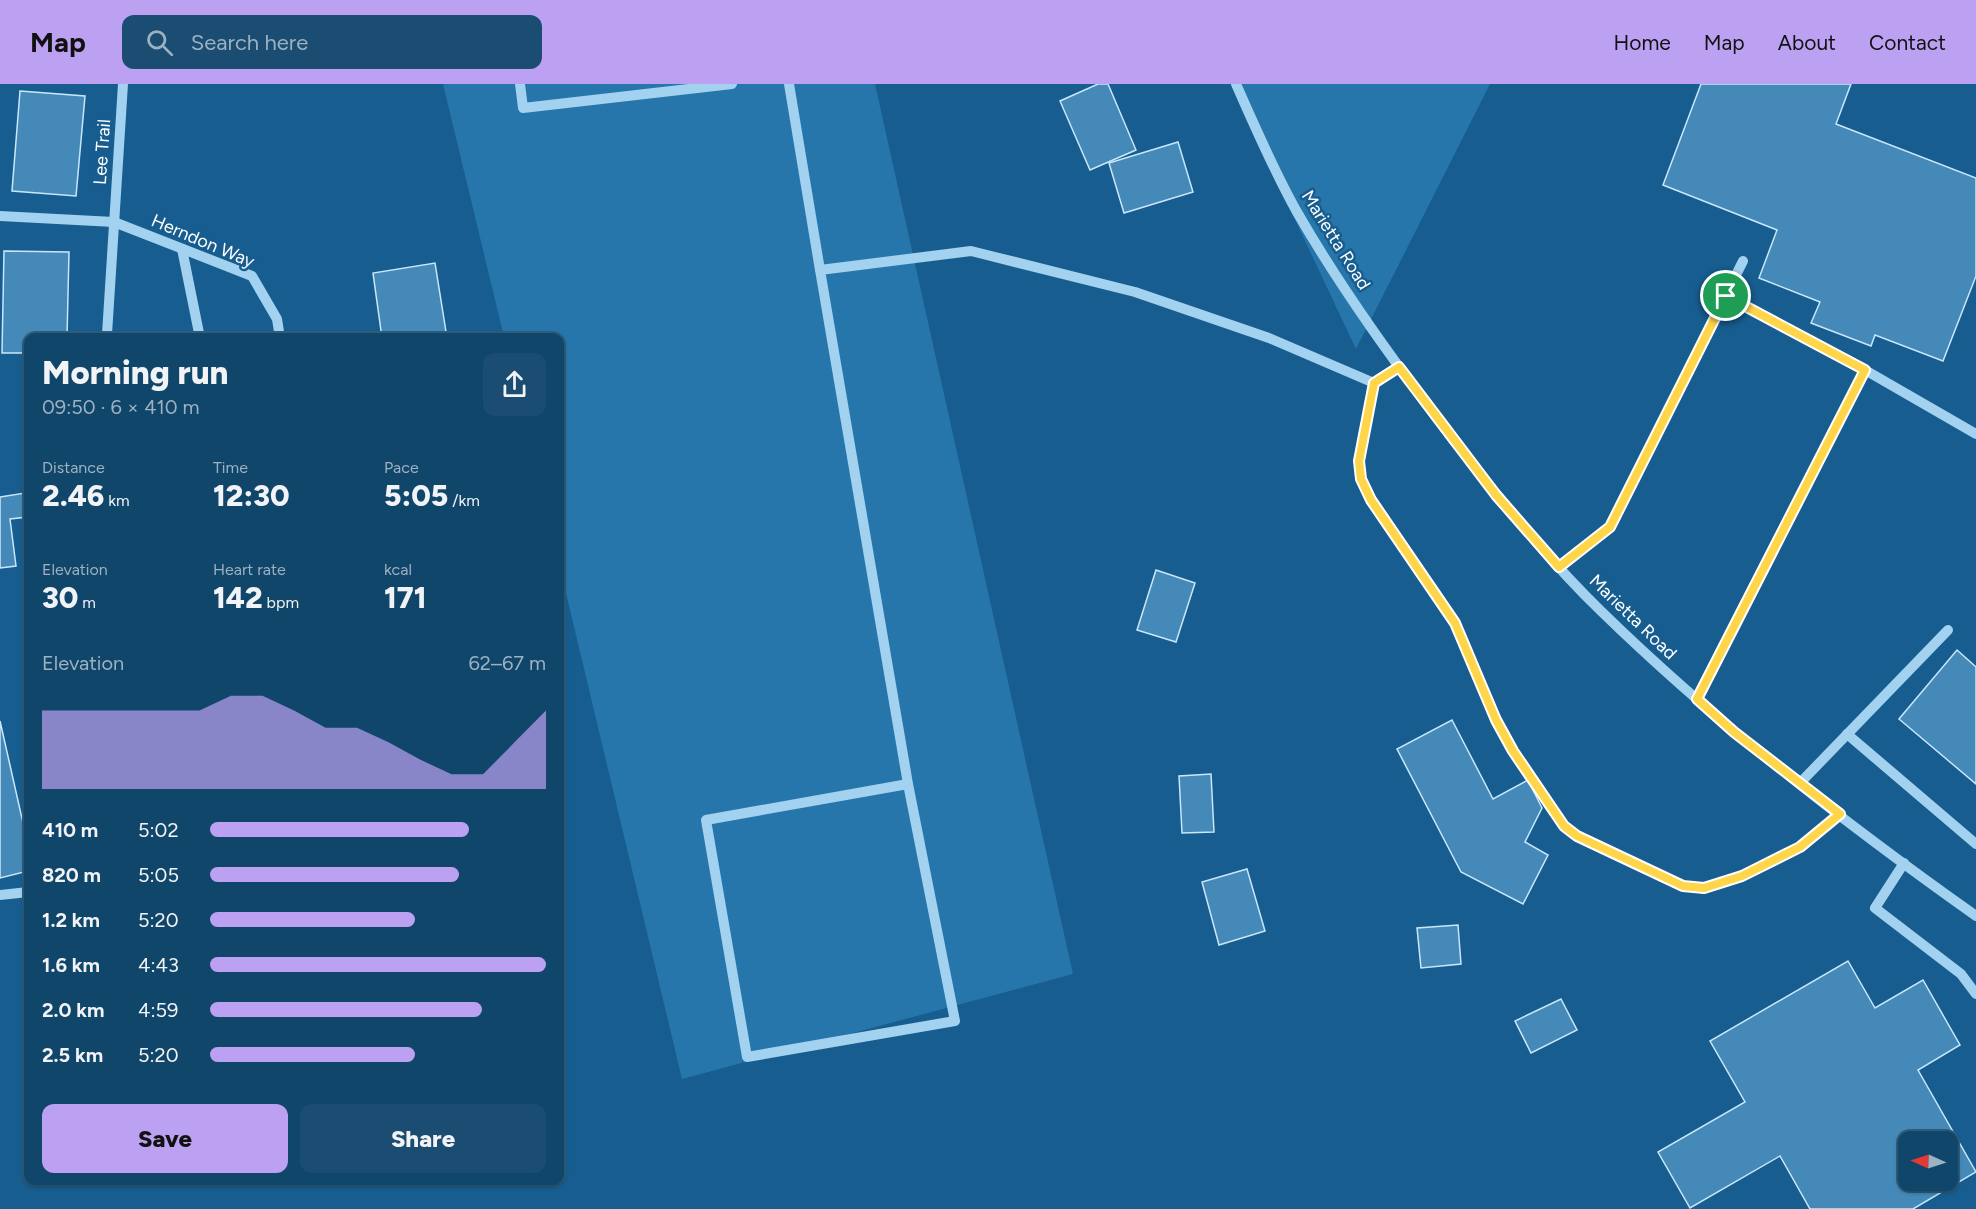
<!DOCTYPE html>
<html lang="en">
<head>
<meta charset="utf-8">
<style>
  body { margin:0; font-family:Figtree,sans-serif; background:#1a4d71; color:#f1f3f6; height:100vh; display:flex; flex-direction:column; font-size:22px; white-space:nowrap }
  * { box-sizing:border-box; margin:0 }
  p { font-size:20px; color:#9cb1c1 }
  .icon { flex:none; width:33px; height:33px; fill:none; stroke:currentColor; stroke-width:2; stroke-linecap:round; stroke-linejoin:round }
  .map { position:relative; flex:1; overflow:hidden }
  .panel { position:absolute; left:24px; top:249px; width:540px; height:852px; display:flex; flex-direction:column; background:#11466b; border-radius:12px; box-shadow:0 2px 4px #0004,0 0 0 2px #305e7e }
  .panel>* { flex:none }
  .needle { width:39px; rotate:273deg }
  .buttons { position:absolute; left:1898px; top:1047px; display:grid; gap:12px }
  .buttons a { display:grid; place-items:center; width:60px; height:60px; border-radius:12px; background:#11466b; box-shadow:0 2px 4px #0004,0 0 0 2px #305e7e; font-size:30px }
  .pin { position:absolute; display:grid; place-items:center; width:51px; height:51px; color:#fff; margin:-26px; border:3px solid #fff; border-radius:50%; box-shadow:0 2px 6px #0007 }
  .round { display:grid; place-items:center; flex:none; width:63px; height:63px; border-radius:12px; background:#1a4d71 }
  .headline { display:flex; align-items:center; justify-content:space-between; height:102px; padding:0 18px }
  h1 { font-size:33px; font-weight:800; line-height:45px }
  .stats { display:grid; grid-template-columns:repeat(3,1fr); gap:9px; height:102px; padding:6px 18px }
  .stats div { display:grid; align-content:center }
  .stats b { font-size:30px; font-weight:800 }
  .stats small { font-size:16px; font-weight:400 }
  .stats p { font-size:16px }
  .chart { height:168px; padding:12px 18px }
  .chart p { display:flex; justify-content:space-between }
  .chart svg { width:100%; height:108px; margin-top:6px; fill:#bca0f2; opacity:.7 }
  .cta { display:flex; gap:12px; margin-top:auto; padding:12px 18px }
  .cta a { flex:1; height:69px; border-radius:12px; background:#bca0f2; color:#111; font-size:24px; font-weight:800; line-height:69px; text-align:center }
  .cta a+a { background:#1a4d71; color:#f1f3f6 }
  ul { padding:0 18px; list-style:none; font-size:20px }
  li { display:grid; grid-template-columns:96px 72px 1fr; align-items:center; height:45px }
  li i { height:15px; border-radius:8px; background:#bca0f2 }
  header { display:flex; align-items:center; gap:36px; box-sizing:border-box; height:84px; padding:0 30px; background:#bca0f2; color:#111 }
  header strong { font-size:28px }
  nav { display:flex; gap:33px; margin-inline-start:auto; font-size:21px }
  .search { width:420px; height:54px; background:#1a4d71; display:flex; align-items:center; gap:15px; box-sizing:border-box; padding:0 21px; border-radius:12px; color:#9cb1c1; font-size:22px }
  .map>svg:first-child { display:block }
  .green { fill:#2676ab }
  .building { fill:#4489b8; stroke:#c9e7fb; stroke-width:1.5; fill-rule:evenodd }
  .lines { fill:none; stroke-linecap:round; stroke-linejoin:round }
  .minor { stroke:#a3d1f0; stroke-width:10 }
  .route-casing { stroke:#fff; stroke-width:12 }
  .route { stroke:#ffd54a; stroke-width:8 }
  .labels { text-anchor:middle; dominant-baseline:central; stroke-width:5; stroke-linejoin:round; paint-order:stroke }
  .street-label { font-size:18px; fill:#fff; stroke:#175d8f }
</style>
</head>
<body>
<header>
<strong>Map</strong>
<div class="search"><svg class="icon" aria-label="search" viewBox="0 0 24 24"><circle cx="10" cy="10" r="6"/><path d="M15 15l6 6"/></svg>Search here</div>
<nav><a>Home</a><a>Map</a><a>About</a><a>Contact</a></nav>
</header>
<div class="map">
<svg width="1976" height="1125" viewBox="0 0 1976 1125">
  <rect width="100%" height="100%" fill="#175d8f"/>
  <g class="green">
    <polygon points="443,0 875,0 1073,890 682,995 560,484 560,254 504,253"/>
    <polygon points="1231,0 1490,0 1356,265"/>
  </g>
  <g class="building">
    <polygon points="1098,0 1108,0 1136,66 1090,86 1060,17"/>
    <polygon points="1701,0 1851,0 1836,40 1976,94 1976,192 1943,277 1875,251 1871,262 1811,239 1820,218 1759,194 1777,146 1663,101"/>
    <polygon points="20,7 85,12 76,112 12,107"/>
    <polygon points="1178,58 1193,108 1124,129 1109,79"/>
    <polygon points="4,167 69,168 67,254 28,254 28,269 2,269"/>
    <polygon points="435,179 447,254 382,254 373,189"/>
    <polygon points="25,409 28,433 10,435 16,482 0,484 0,413"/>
    <polygon points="1156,486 1195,499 1176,558 1137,546"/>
    <polygon points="1957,566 1976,583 1976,700 1899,635"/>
    <polygon points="1452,636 1493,715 1528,696 1542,724 1525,758 1548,771 1523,820 1461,788 1397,665"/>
    <polygon points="0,637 28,761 28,787 0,794"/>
    <polygon points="1211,690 1214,748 1182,749 1179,692"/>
    <polygon points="1247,785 1265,847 1219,861 1202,798"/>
    <polygon points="1458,841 1461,880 1421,884 1417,844"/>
    <path d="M1848 877 1875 924 1923 896 1960 961 1918 986 1976 1088 1913 1125H1810L1780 1072 1690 1124 1658 1068 1745 1018 1710 957ZM1908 1058H1947V1096H1908Z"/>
    <polygon points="1561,915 1577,946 1531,969 1515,937"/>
  </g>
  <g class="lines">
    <g class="minor">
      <polyline points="520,0 523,24 732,0"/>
      <polyline points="789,0 820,186"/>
      <path d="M1236 0C1255 43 1274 87 1297 128 1343 208 1399 284 1454 357 1501 416 1548 476 1602 528 1717 640 1845 739 1976 832"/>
      <polyline points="0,132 114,138 252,192 277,235 280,254"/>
      <polyline points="182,165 200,254"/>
      <polyline points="107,250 123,0"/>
      <polyline points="1399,283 1374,299 1359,377 1361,395 1371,416 1455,539 1496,636 1513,667 1564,742 1577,752 1683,802 1704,804 1742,792 1800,763 1840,730"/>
      <polyline points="1865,286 1976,350"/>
      <polyline points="1559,483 1610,443 1743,177"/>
      <polyline points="1697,615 1865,286 1726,212"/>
      <polyline points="1847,650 1976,760"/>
      <polyline points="1800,699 1948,546"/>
      <polyline points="908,700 706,736 747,973 955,937 908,700 820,186 971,167 1135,208 1269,254 1374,299"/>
      <polyline points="1904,779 1875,824 1961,890 1976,910"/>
      <polyline points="0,811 28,808"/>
    </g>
  </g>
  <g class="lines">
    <g class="route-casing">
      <polygon id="route" points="1726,212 1865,286 1697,615 1734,648 1840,730 1800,763 1742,792 1704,804 1683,802 1577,752 1564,742 1513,667 1496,636 1455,539 1371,416 1361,395 1359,377 1374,299 1399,283 1496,411 1559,483 1610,443"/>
    </g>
    <use href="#route" class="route"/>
  </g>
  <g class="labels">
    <g class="street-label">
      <text transform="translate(102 68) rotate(-86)">Lee Trail</text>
      <text transform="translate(1336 156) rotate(58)">Marietta Road</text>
      <text transform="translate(203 157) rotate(23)">Herndon Way</text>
      <text transform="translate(1633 533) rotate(44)">Marietta Road</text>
    </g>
  </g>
</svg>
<div class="buttons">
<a><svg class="needle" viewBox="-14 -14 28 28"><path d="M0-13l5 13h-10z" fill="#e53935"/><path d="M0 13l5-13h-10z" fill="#9cb1c1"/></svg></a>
</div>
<div class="pin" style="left:1726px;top:212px;background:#1e9e55"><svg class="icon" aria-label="arrive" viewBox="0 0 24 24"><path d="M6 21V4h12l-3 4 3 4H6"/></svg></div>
<section class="panel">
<div class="headline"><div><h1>Morning run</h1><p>09:50 · 6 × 410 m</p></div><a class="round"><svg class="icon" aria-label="share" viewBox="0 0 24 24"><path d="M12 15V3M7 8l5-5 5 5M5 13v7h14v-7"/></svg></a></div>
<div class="stats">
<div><p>Distance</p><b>2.46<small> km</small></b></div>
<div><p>Time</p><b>12:30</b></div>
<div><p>Pace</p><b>5:05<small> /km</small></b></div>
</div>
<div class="stats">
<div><p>Elevation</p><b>30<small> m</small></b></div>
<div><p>Heart rate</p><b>142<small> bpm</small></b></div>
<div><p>kcal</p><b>171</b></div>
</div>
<div class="chart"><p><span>Elevation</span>62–67 m</p>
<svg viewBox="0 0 160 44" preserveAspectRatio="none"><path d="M0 44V12L10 12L20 12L30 12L40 12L50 12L60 6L70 6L80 12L90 19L100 19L110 25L120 32L130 38L140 38L150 25L160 12V44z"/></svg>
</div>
<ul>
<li><b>410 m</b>5:02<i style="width:77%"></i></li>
<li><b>820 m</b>5:05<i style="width:74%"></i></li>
<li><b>1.2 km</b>5:20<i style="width:61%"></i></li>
<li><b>1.6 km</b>4:43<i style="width:100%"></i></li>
<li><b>2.0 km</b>4:59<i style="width:81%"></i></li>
<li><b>2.5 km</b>5:20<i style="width:61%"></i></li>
</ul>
<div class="cta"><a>Save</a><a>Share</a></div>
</section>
</div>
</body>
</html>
